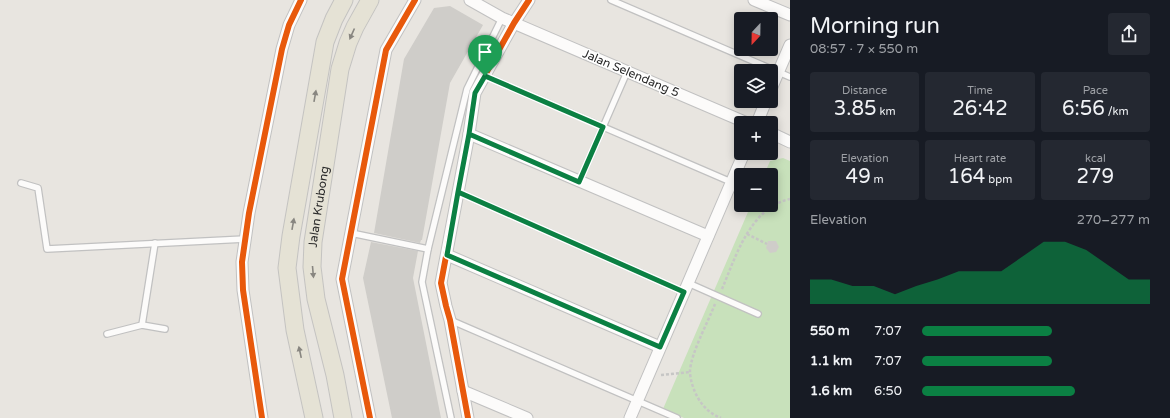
<!DOCTYPE html>
<html lang="en">
<head>
<meta charset="utf-8">
<style>
  body { margin:0; font-family:"Varela Round",sans-serif; background:#242831; color:#f1f3f6; height:100vh; display:flex; flex-direction:column; font-size:15px; white-space:nowrap }
  * { box-sizing:border-box; margin:0 }
  p { font-size:13px; color:#9ea1a6 }
  .icon { flex:none; width:22px; height:22px; fill:none; stroke:currentColor; stroke-width:2; stroke-linecap:round; stroke-linejoin:round }
  .map { position:relative; flex:1; overflow:hidden }
  .panel { display:flex; flex-direction:column; background:#171b24; width:380px }
  .panel>* { flex:none }
  .needle { width:26px; rotate:202deg }
  .controls { position:absolute; left:734px; top:12px; display:grid; gap:8px }
  .controls a { display:grid; place-items:center; width:44px; height:44px; border-radius:4px; background:#171b24; box-shadow:0 2px 10px #0003; font-size:20px }
  .pin { position:absolute; display:grid; place-items:center; width:34px; height:34px; color:#fff; margin:-41px -17px; border-radius:50% 50% 50% 0; rotate:-45deg; box-shadow:0 0 4px #0007 }
  .pin .icon { rotate:45deg }
  .round { display:grid; place-items:center; flex:none; width:42px; height:42px; border-radius:4px; background:#242831 }
  .overview { display:flex; align-items:center; justify-content:space-between; height:68px; padding:0 20px }
  h1 { font-size:22px; font-weight:600; line-height:30px }
  .stats { display:grid; grid-template-columns:repeat(3,1fr); gap:6px; height:68px; padding:4px 20px }
  .stats div { display:grid; align-content:center; border-radius:4px; background:#242831; text-align:center }
  .stats b { font-size:20px; font-weight:600 }
  .stats small { font-size:11px; font-weight:400 }
  .stats p { font-size:11px }
  .chart { height:112px; padding:8px 20px }
  .chart p { display:flex; justify-content:space-between }
  .chart svg { width:100%; height:72px; margin-top:4px; fill:#0b8043; opacity:.7 }
  ul { padding:0 20px; list-style:none; font-size:13px }
  li { display:grid; grid-template-columns:64px 48px 1fr; align-items:center; height:30px }
  li i { height:10px; border-radius:5px; background:#0b8043 }
  main { display:flex; flex:1; min-height:0 }
  .map>svg:first-child { display:block }
  .green { fill:#c8e1bb }
  .building { fill:#cfcdc9 }
  .lines { fill:none; stroke-linecap:round; stroke-linejoin:round }
  .lane-casing { stroke:#c1c1c1; stroke-width:8 }
  .street-casing { stroke:#c1c1c1; stroke-width:13 }
  .primary-casing { stroke:#c4c3c1; stroke-width:19 }
  .path { stroke:#c6c6c5; stroke-width:2.5; stroke-dasharray:3 2; stroke-linecap:butt }
  .lane { stroke:#fcfbfa; stroke-width:5.5 }
  .street { stroke:#fcfbfa; stroke-width:11 }
  .primary { stroke:#e5e2d5; stroke-width:17 }
  .cycleway-casing { stroke:#fff; stroke-width:8 }
  .cycleway { stroke:#e8590c; stroke-width:6 }
  .oneway { fill:#888680 }
  .route-casing { stroke:#fff; stroke-width:8 }
  .route { stroke:#0b8043; stroke-width:5 }
  .labels { text-anchor:middle; dominant-baseline:central; stroke-width:3; stroke-linejoin:round; paint-order:stroke }
  .street-label { font-size:12px; fill:#2a2a2a; stroke:#fff }
</style>
</head>
<body>
<main>
<div class="map">
<svg width="790" height="418" viewBox="0 0 790 418">
  <rect width="100%" height="100%" fill="#e8e5e0"/>
  <polygon class="green" points="783,158 790,161 790,418 684,418 663,409 751,205 771,205 771,175 764,175 770,161"/>
  <g class="building">
    <polygon points="450,6 483,25 450,83 422,240 421,240 420,243 374,233 404,59 434,8"/>
    <polygon points="768,241 776,241 779,247 776,252 770,253 766,248"/>
    <polygon points="371,242 418,251 413,278 441,418 392,418 363,278"/>
  </g>
  <g class="lines">
    <g class="lane-casing">
      <g id="lane">
        <polyline points="611,0 790,77"/>
        <polyline points="485,76 731,182"/>
        <polyline points="579,182 627,72"/>
        <polyline points="21,183 38,188 47,249 245,239"/>
        <polyline points="458,192 684,292"/>
        <polyline points="351,233 428,249"/>
        <polyline points="688,283 758,314"/>
        <polyline points="450,320 677,418"/>
        <polyline points="142,325 155,243"/>
        <polyline points="107,334 142,325 165,329"/>
        <polyline points="451,418 422,282 428,249 467,89 502,18"/>
      </g>
    </g>
    <g class="street-casing">
      <g id="street">
        <polyline points="470,0 502,18 747,123"/>
        <polyline points="754,0 790,15"/>
        <polyline points="771,89 790,45"/>
        <polyline points="757,123 766,101"/>
        <polyline points="771,133 790,142"/>
        <polyline points="469,134 708,236"/>
        <polyline points="447,255 660,347"/>
        <polyline points="463,391 527,418"/>
        <polyline points="262,418 243,290 242,262 249,213 282,49 289,25 301,0"/>
        <polyline points="370,418 342,279 386,50 415,0"/>
        <polyline points="468,418 450,320 446,306 441,283 469,134 475,93 514,23 529,0"/>
        <polyline points="630,418 744,153"/>
      </g>
    </g>
    <g class="primary-casing">
      <g id="primary">
        <polyline points="314,418 295,330 287,268 291,236 325,42 334,19 344,0"/>
        <path id="s1" d="M343 418 335 375 316 299 312 267 313 242 340 69 348 43 355 27 370 0"/>
      </g>
    </g>
    <g class="path">
      <polyline points="747,234 767,244"/>
      <path d="M722 289C736 256 750 208 790 199"/>
      <path d="M715 304C708 322 691 353 690 371 690 380 694 391 698 398 704 408 711 414 721 418"/>
      <polyline points="661,375 690,372"/>
    </g>
    <use href="#lane" class="lane"/>
    <use href="#street" class="street"/>
    <use href="#primary" class="primary"/>
    <g class="cycleway-casing">
      <g id="cycleway">
        <polyline points="262,418 243,290 242,262 249,213 282,49 289,25 301,0"/>
        <polyline points="370,418 342,279 386,50 415,0"/>
        <polyline points="468,418 450,320 446,306 441,283 469,134 475,93 514,23 529,0"/>
      </g>
    </g>
    <use href="#cycleway" class="cycleway"/>
  </g>
  <defs><path id="oneway-solid" d="M-6-.8H1V-3.2L6.5 0L1 3.2V.8H-6Z"/></defs>
  <g class="oneway">
    <use href="#oneway-solid" transform="translate(352 34) rotate(114)"/>
    <use href="#oneway-solid" transform="translate(315 96) rotate(-80)"/>
    <use href="#oneway-solid" transform="translate(293 224) rotate(-80)"/>
    <use href="#oneway-solid" transform="translate(313 272) rotate(85)"/>
    <use href="#oneway-solid" transform="translate(300 352) rotate(-102)"/>
  </g>
  <g class="lines">
    <g class="route-casing">
      <polyline id="route" points="485,76 475,93 469,134 458,192 447,255 660,347 684,292 458,192 469,134 579,182 603,127 485,76"/>
    </g>
    <use href="#route" class="route"/>
  </g>
  <g class="labels">
    <g class="street-label">
      <text transform="translate(631 73) rotate(23)">Jalan Selendang 5</text>
      <text stroke="none"><textPath href="#s1" startOffset="215">Jalan Krubong</textPath></text>
    </g>
  </g>
</svg>
<div class="controls">
<a><svg class="needle" viewBox="-14 -14 28 28"><path d="M0-13l5 13h-10z" fill="#e53935"/><path d="M0 13l5-13h-10z" fill="#9ea1a6"/></svg></a>
<a><svg class="icon" aria-label="layers" viewBox="0 0 24 24"><path d="M12 4l9 5-9 5-9-5zM3 14l9 5 9-5"/></svg></a>
<a>+</a>
<a>−</a>
</div>
<div class="pin" style="left:485px;top:76px;background:#1e9e55"><svg class="icon" aria-label="arrive" viewBox="0 0 24 24"><path d="M6 21V4h12l-3 4 3 4H6"/></svg></div>
</div>
<section class="panel">
<div class="overview"><div><h1>Morning run</h1><p>08:57 · 7 × 550 m</p></div><a class="round"><svg class="icon" aria-label="share" viewBox="0 0 24 24"><path d="M12 15V3M7 8l5-5 5 5M5 13v7h14v-7"/></svg></a></div>
<div class="stats">
<div><p>Distance</p><b>3.85<small> km</small></b></div>
<div><p>Time</p><b>26:42</b></div>
<div><p>Pace</p><b>6:56<small> /km</small></b></div>
</div>
<div class="stats">
<div><p>Elevation</p><b>49<small> m</small></b></div>
<div><p>Heart rate</p><b>164<small> bpm</small></b></div>
<div><p>kcal</p><b>279</b></div>
</div>
<div class="chart"><p><span>Elevation</span>270–277 m</p>
<svg viewBox="0 0 160 44" preserveAspectRatio="none"><path d="M0 44V29L10 29L20 33L30 33L40 38L50 33L60 29L70 24L80 24L90 24L100 15L110 6L120 6L130 11L140 20L150 29L160 29V44z"/></svg>
</div>
<ul>
<li><b>550 m</b>7:07<i style="width:57%"></i></li>
<li><b>1.1 km</b>7:07<i style="width:57%"></i></li>
<li><b>1.6 km</b>6:50<i style="width:67%"></i></li>
</ul>
</section>
</main>
</body>
</html>
